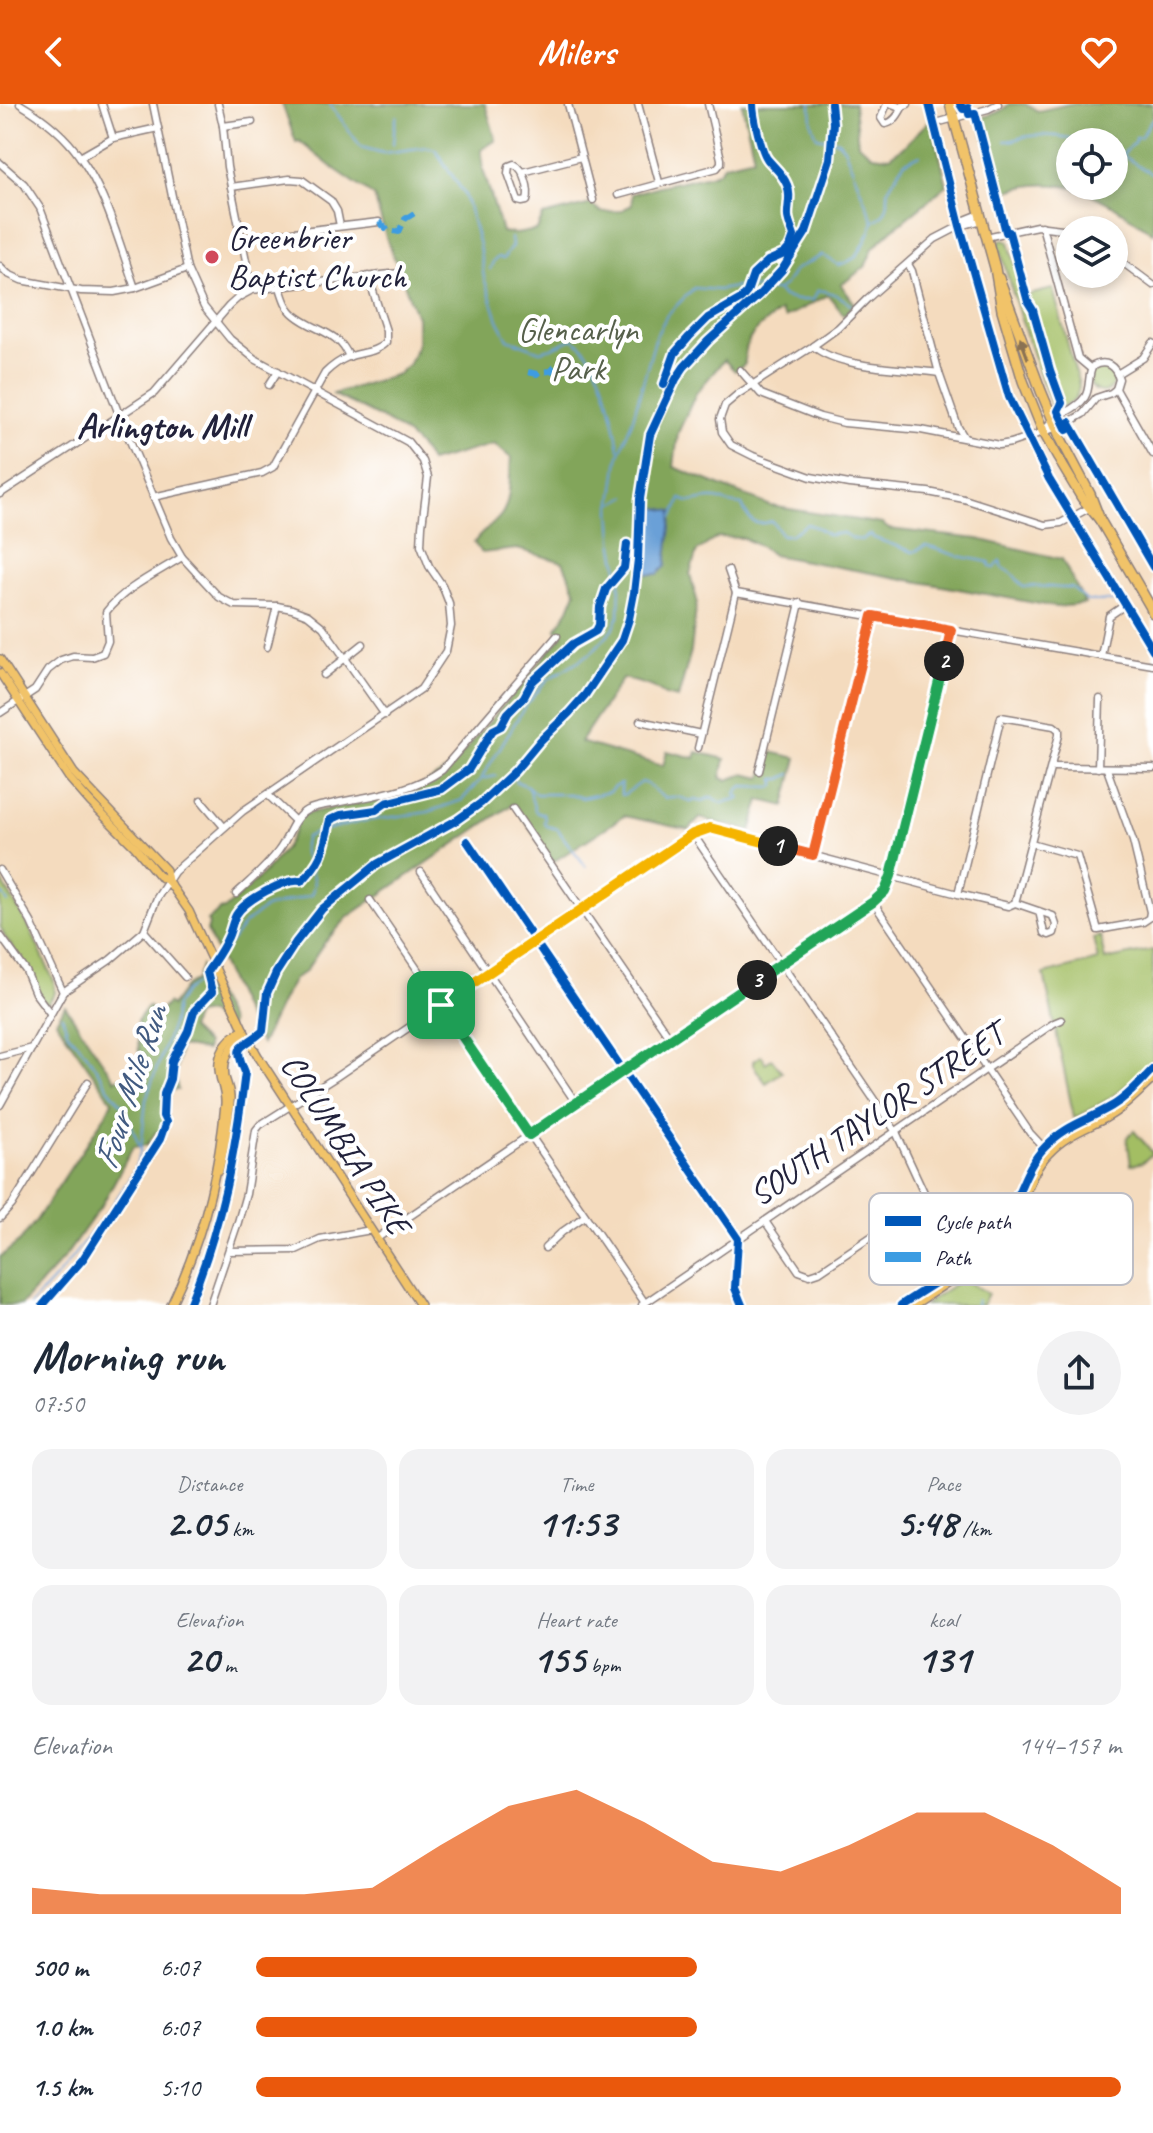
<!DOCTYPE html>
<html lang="en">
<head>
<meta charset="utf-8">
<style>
  body { margin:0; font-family:Caveat,sans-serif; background:#f2f2f3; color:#1f2937; height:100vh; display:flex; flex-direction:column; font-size:30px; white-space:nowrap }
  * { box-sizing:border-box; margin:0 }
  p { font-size:26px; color:#747a83 }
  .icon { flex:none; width:44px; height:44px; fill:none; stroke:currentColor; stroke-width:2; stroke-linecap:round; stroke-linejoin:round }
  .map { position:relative; height:1201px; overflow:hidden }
  .drawer { display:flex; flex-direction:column; background:#fff; flex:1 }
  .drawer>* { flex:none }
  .controls { position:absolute; left:1056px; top:24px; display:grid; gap:16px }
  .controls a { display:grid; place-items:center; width:72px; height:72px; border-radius:50%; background:#fff; box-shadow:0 4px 12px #0003; font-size:40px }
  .pin { position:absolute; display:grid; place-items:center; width:68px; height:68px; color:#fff; margin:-34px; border-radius:16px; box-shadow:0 4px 12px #0006 }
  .km { position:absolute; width:40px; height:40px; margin:-20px; border-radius:50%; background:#222; color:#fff; font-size:22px; line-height:40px; text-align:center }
  .round { display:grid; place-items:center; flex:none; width:84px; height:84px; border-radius:42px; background:#f2f2f3 }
  .summary { display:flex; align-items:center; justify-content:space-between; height:136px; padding:0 32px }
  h1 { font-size:44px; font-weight:700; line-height:60px }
  .stats { display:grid; grid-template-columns:repeat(3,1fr); gap:12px; height:136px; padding:8px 32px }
  .stats div { display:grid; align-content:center; border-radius:20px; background:#f2f2f3; text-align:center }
  .stats b { font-size:40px; font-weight:700 }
  .stats small { font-size:22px; font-weight:400 }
  .stats p { font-size:22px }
  .chart { height:224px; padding:16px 32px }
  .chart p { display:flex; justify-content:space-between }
  .chart svg { width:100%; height:144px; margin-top:8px; fill:#ea580c; opacity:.7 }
  ul { padding:0 32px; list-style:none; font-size:26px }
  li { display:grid; grid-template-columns:128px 96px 1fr; align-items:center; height:60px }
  li i { height:20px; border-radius:10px; background:#ea580c }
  header { display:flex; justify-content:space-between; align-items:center; height:104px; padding:0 32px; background:#ea580c; color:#fff; font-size:36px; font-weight:700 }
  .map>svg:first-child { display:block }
  .green { fill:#a3be64; stroke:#627050; stroke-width:2 }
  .forest { fill:#82a55a; stroke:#52644a; stroke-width:2; fill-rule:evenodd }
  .water { fill:#6aa0d7; stroke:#466189; stroke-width:2 }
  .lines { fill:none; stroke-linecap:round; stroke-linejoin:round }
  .stream { stroke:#6aa0d7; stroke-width:2 }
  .minor-casing { stroke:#8b7e7c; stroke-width:9 }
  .major-casing { stroke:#8b7e7c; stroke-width:10 }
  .highway-casing { stroke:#8b7e7c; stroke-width:12 }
  .minor { stroke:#fff; stroke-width:6 }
  .major { stroke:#f1c369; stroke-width:7 }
  .highway { stroke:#f1c369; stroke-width:9 }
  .quiet { stroke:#3c9ce2; stroke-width:6; stroke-dasharray:12 6; stroke-linecap:butt }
  .cycleway-casing { stroke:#fff; stroke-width:13 }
  .cycleway { stroke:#0057b8; stroke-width:8 }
  .oneway { fill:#8a7252 }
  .split-1-casing { stroke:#fff; stroke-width:16 }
  .split-2-casing { stroke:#fff; stroke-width:16 }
  .split-3-casing { stroke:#fff; stroke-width:16 }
  .split-4-casing { stroke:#fff; stroke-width:16 }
  .split-1 { stroke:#f5b400; stroke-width:10 }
  .split-2 { stroke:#f0652b; stroke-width:10 }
  .split-3 { stroke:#22a559; stroke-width:10 }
  .split-4 { stroke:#22a559; stroke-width:10 }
  .poi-dot { fill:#d1495b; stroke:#fff; stroke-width:3 }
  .labels { text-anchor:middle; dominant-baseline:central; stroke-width:8; stroke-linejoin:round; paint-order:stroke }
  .poi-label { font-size:34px; fill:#22223b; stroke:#fff; text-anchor:start }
  .park-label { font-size:34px; fill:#56604b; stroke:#fff }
  .street-label { font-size:34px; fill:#22223b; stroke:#fff }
  .neighbourhood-label { font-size:36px; font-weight:bold; fill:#22223b; stroke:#fff }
  .water-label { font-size:36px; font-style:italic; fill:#425b81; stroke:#fff }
  .key { fill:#fff; stroke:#bdbdc4; stroke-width:2 }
  .key-label { font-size:22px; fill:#22223b }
</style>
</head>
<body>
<header><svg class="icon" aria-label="back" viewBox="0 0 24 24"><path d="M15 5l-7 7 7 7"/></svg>Milers<svg class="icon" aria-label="heart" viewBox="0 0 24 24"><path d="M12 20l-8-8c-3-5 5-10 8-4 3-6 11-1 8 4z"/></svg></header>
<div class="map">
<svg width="1153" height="1201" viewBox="0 0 1153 1201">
  <rect width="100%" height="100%" fill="#fff"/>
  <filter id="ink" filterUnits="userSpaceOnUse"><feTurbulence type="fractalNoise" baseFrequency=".0125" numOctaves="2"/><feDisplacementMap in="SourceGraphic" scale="16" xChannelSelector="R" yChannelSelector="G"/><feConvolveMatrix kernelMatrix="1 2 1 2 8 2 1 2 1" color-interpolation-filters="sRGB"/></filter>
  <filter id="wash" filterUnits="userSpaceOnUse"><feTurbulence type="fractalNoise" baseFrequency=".006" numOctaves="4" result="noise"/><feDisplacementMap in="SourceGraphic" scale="32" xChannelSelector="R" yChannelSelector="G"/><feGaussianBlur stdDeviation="1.8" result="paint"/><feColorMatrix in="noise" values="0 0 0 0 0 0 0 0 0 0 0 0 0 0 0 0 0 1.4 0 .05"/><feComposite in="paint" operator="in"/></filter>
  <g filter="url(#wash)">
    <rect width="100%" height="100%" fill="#f4dbbe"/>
    <g class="green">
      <path d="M1003 135 1007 136 1009 138 1024 192 1053 185 1079 281C1077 301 1070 299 1053 306 1032 252 1014 197 999 141V138Z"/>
      <circle cx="1102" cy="276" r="12"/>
      <polygon points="0,774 29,823 54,877 55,889 49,898 46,900 37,887 29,866 5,833 0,822"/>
      <path d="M1100 832 1105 856 1153 846V958C1127 983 1106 999 1074 1014L1044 870 1098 856 1093 834Z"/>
      <polygon points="760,952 763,953 765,959 772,955 782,968 766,979 753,961 753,957"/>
      <polygon points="1134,1027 1153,1049 1143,1058 1131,1061 1127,1033"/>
      <polygon points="966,1172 970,1179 988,1190 982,1201 924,1201"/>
    </g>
    <g class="forest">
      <path d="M282 0H485L496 36 481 46 483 65 502 128 516 130 537 126 543 112 591 100 601 108 620 107 632 101 631 90 659 82 710 71 718 68 725 60 754 53 742 0H854L858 40 872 51 889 53 902 44 931 15 947 81 892 126 873 144 865 163 841 181 855 200 844 211 828 191 784 214 780 207C760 223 743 231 745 260L735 267 724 256 696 289 678 329 674 363 771 402 882 420 889 425 978 435 1062 455 1085 500 1056 503 773 451 762 443 743 434 718 433 697 447 690 470 697 496 691 547 678 594 665 591 653 583 623 574 580 638 663 662 667 647 695 654 697 648 725 655 721 674 728 676 744 670 762 674 770 648 797 654 785 702 760 696 751 727 700 714 689 726 624 712 553 758 513 700 348 813 325 838 305 868 295 874 284 892 261 940 244 909 207 827 209 820 207 817 220 806 225 805 264 769 285 744 295 727 296 716 304 710C355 698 410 697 452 662L563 531 556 525 569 505 576 488 563 458 517 445 482 449 474 439C480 428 493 422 501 411 512 396 509 372 511 354L494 340 430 358C413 324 366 308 333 290L398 270 409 260 417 241V213L386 133 374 92 329 61 299 37 296 38Z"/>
      <path d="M1009 0H1025L1038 7 1069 0H1153V129C1103 93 1062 65 1000 90L979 14C990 11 1001 9 1009 0ZM1070 38H1114V82H1070Z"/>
      <polygon points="201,862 230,919 227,929 209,909 196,911 190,925 206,940 206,947 180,942 175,972 178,986 170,986 163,1032 156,1028 147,1041 133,1043 102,1101 64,1154 21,1201 0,1201 0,1153 20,1137 37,1115 106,1010 112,997 56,917 65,902 115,976 119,974 124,975 141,959 145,951 139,950 137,917 148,902 157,911 167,899 171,902 185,883 196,876"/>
    </g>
    <polygon class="water" points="647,402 673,407 666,462 658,470 647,470 644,461"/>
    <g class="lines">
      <g class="stream">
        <path d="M330 0 361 43 383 49 427 43 435 45 465 91 479 141 484 174 498 216 508 235 540 247 552 244 572 235C602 250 614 314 619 345"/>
        <path d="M1005 37C1013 37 1017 35 1024 33 1041 29 1066 32 1083 38"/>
        <path d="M393 40C394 30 394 20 397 12"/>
        <polyline points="1114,48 1122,51 1153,71"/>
        <path d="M1122 51 1135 37V33H1140C1146 27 1148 20 1153 14"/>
        <path d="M874 117C887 110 890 100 887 87L904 59 920 51"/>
        <polyline points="490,165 493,158 498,153 503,155 512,142 511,134"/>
        <path d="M778 187 783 193 796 196H813L818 186C831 187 841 192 851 201"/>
        <polyline points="648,397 649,405"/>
        <polyline points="611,401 627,392"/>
        <path d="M673 413 681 395C694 402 701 393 715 395 720 395 724 398 728 399 733 400 738 400 742 401 749 418 755 423 772 417L782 431H790L807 420 818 424 828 431 843 429 853 435 863 436 870 430 874 434 913 448 927 442 958 452 989 458 990 463 995 464 1000 457 1002 463 1013 470 1023 483C1038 480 1056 485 1072 484L1087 497H1114"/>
        <polyline points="482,675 496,672"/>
        <path d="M515 677 527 682 536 690H570L582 694 609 688 614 683 621 680V691L625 690 642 678 647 680 664 694C676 692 681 693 691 698L695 696 702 697 712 693 722 699 740 694 736 690 738 686 743 682 773 683 775 681V675H781L791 670"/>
        <path d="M528 683 535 706 537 709H543L545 714 544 718 546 722 558 725C565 738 577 749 586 763"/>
        <polyline points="0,786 8,799"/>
        <path d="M215 859 245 819 265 804 311 791C322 767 296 759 306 733L320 727 365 717 428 708 462 696 481 675 524 604 547 576 591 549 613 525 619 512 620 476 613 436 611 406 618 354 633 314 656 232 667 211 694 184 718 186 741 182 776 187 785 181 794 166 823 151 838 161C855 157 859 150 866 136 869 129 872 125 873 117L844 44 838 37 817 33 812 19 811 0"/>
        <polyline points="62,912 68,929 87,950 109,985 124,1003 140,1043"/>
        <polyline points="30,1201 58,1171 110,1105 134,1067 141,1045 146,995 173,918 176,901 185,887 204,874 211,864"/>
        <polyline points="976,1201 977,1196"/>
      </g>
    </g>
  </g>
  <g filter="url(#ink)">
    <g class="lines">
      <g class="minor-casing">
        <g id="minor">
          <path d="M20 0C42 13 65 31 80 53 106 88 120 142 135 184"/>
          <polyline points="102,0 113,34"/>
          <polyline points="218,0 223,22 227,63 252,186"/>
          <polyline points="568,0 593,96"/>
          <polyline points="638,0 659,78"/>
          <path d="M887 0 881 14 885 20C894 19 899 10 903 2"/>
          <polyline points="892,0 900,3 908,0"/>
          <polyline points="929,0 960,122 1009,293 1049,375 1153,546"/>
          <polyline points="975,9 1006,128"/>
          <polyline points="936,19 988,5 998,0"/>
          <polyline points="223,22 252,18"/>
          <polyline points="80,53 113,34 158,24"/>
          <polyline points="0,59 24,80 40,104 120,313 171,434 182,453 219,493 234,501 277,502 292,505 308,511 323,523 385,611"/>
          <path d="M514 60C525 65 530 86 527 97L522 98 518 97 508 69 509 62Z"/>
          <polyline points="523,68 581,53"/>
          <polyline points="231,83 289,75 302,76 331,97 337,107 340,122"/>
          <polyline points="618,91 717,64 721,59 721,55 708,0"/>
          <polyline points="982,116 960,122 935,135 867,195 838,224 813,242 738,290 725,301 720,315 722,328 731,341 753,352 811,373 849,380 928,388 964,395 1045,421 1061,419 1089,404"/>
          <polyline points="960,122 965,116 980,110"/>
          <polyline points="1042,122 1078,254 1091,265"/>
          <polyline points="986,133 1037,122 1070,126"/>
          <polyline points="242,134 379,118"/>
          <polyline points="1114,152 1153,181"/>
          <polyline points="908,160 912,167 939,269 958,323 964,333"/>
          <polyline points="0,162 8,170 21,176 81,187 114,188 135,184 187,165"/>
          <path d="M280 183C283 193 286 204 295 211 314 227 339 227 349 253"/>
          <path d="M813 242C839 265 904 264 939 269"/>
          <path d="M740 266 761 290 820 313 844 319 921 326 999 341 1011 339 1064 321 1083 310 1096 294 1111 289 1116 285 1119 275C1115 262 1106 255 1093 262 1087 272 1091 283 1085 293 1077 305 1063 308 1052 317 1049 320 1046 323 1043 327"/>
          <polyline points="1117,270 1143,254 1153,239"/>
          <polyline points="269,281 278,267"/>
          <polyline points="1116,285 1153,350"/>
          <polyline points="1069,318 1153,463"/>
          <polyline points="0,390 154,289 229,202 239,193 252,186 399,169"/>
          <path d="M153 393 262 369 273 363 325 269C332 262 339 257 348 253 361 248 376 249 386 238V227L368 172"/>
          <polyline points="728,466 736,489 1153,561"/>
          <polyline points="267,543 277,502"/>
          <polyline points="1101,552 1109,512 1125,501"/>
          <polyline points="324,571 363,540"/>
          <path d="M0 609 35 586 48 566 61 556 73 552 92 553 103 549 108 537 106 508C124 484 157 469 182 453"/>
          <polyline points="640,617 701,630"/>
          <polyline points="698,644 736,489"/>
          <polyline points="1052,663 1153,664"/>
          <polyline points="1098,664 1100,595"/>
          <polyline points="759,667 800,499"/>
          <polyline points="268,691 295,717"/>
          <polyline points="201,696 224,723"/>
          <polyline points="513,705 670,934"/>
          <polyline points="693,730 896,1028 927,1095 964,1150 968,1161"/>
          <polyline points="467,737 738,1135 735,1184 742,1201"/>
          <polyline points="1031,739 1077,752 1098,826 1143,818 1149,814 1150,808 1133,737 1107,665"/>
          <polyline points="813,751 873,512"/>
          <polyline points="0,766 31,818 63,888"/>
          <polyline points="421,768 576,999"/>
          <path d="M236 790C251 776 267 763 279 746 289 733 292 714 307 706 315 702 327 701 336 699 373 691 411 688 442 666L557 532"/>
          <polyline points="370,796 645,1199"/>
          <polyline points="873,798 1030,1029 1046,1046"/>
          <polyline points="1015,799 1053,812 1056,821 1054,829 1049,831 1044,829 1039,807"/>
          <polyline points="144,827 185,873"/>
          <polyline points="0,831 26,867 35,889 50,909"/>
          <polyline points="0,952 32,944"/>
          <polyline points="0,1001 63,888 110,856 144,827 157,794 174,768 243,707 421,585 446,547 451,522 449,499 442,481 429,462 421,441 422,422 428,373 423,357 408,338 255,255 230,235 204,203 187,165 153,0"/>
          <polyline points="0,1114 12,1101 88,978"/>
          <polyline points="765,1117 799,1167 810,1171 819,1168 927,1095"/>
          <polyline points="376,1135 873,798 885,787 891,772 951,526"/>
          <polyline points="545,1144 562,1128 585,1112"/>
          <polyline points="230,1147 296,1146 320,1135 371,1126"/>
          <polyline points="210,1201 238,1118 246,1090 256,1026 260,1021 336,973 693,730 710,724 958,790 1008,802 1015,799 1059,631 1059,626 1054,622 1001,613 958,790"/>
          <polyline points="642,1201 1054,919 1061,916"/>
        </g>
      </g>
      <g class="major-casing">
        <g id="major">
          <polyline points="0,555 74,669 166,766 168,777"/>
          <polyline points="0,569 69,674 90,698 135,743 159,772 168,777 189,807 246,931 258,952 420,1201"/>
          <path d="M219 1066C224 1044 229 1020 230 997 231 988 227 981 225 973 222 955 231 939 246 931"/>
          <path d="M171 1201C201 1139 219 1069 225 1000 226 985 217 973 219 958 221 942 230 933 244 926"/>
          <path d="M901 1201C936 1177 981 1155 1004 1117 1020 1093 1024 1064 1045 1043 1067 1020 1087 1017 1112 1002 1128 993 1140 978 1153 965"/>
          <path d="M914 1201C947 1178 985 1158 1008 1124 1025 1101 1028 1070 1049 1049 1066 1031 1085 1025 1106 1014 1124 1004 1138 989 1153 975"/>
        </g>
      </g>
      <g class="highway-casing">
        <g id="highway">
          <polyline points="950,0 995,164 1002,206 1023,277 1043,327 1058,354 1082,394 1100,416"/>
          <polyline points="999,174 1041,287 1061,335 1090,390 1100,416 1150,502 1153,509"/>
        </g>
      </g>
      <use href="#minor" class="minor"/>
      <use href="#major" class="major"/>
      <use href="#highway" class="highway"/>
      <g class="quiet">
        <polyline points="379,118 388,126 399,128 405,115 416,108"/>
        <polyline points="528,268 537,270 539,268 551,267 556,261 574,263 576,260 580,261 581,266 587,270"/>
      </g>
      <g class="cycleway-casing">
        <g id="cycleway">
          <path d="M753 0C753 11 761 48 768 56 775 64 783 70 787 81 792 92 787 102 788 113 789 120 792 126 794 132L790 143"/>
          <polyline points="929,0 960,122 1009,293 1049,375 1153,546"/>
          <polyline points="960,0 963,5 968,4 969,10 975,9 1006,128"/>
          <polyline points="1009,128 1028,198 1033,206 1050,266 1062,299 1058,307 1067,326 1071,323"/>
          <polyline points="664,280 675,249 689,233 708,214 741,195 747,188 753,171 768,157 784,150 792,141"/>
          <polyline points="1069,318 1153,463"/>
          <polyline points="467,737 738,1135 735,1184 742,1201"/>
          <path d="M43 1201 83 1155 160 1035 166 1018 163 1012 164 990 170 975 172 957 188 927 194 907 212 888 207 868C214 857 222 847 227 835 231 828 232 818 236 811 245 796 285 774 301 777L303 776C325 752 323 745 330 716L341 711 376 706 386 699 442 685 469 665 489 632 493 626 501 622 508 609 524 593 532 578 573 540 596 527 599 521 600 503 606 485 624 464 627 440"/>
          <path d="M189 1201C221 1123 235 1051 245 968 232 937 242 946 263 927L267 889 276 869 296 838 322 805 377 760 457 716 481 699 515 667 540 637 569 609 585 591 622 536 629 515 634 489 638 455 640 395 650 331 676 275 684 263 708 237 759 191 782 166 806 128 830 55 833 19 831 0"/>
          <path d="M901 1201C936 1177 981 1155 1004 1117 1020 1093 1024 1064 1045 1043 1067 1020 1087 1017 1112 1002 1128 993 1140 978 1153 965"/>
        </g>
      </g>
      <use href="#cycleway" class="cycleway"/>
    </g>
    <defs><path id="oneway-solid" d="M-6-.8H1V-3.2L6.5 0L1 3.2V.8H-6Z" transform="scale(2)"/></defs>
    <use class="oneway" href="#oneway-solid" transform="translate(1024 244) rotate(-110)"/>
  </g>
  <g class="lines" filter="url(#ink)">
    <g class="split-1-casing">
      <polyline id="split-1" points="441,901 693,730 710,724 778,742"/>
    </g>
    <g class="split-2-casing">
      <polyline id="split-2" points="778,742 813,751 873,512 951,526 944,557"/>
    </g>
    <g class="split-3-casing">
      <polyline id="split-3" points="757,876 873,798 885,787 891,772 944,557"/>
    </g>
    <g class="split-4-casing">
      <polyline id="split-4" points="441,901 529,1031 757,876"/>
    </g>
    <use href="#split-1" class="split-1"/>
    <use href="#split-2" class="split-2"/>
    <use href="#split-3" class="split-3"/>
    <use href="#split-4" class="split-4"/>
  </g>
  <circle class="poi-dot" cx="212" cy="153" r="8"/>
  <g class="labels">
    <g class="poi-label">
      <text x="228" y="133">Greenbrier<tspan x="228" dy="39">Baptist Church</tspan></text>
    </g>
    <g class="park-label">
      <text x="578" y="225">Glencarlyn<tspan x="578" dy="39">Park</tspan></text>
    </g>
    <g class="street-label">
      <text transform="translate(876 1010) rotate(-34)">SOUTH TAYLOR STREET</text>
      <text transform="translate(346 1040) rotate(57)">COLUMBIA PIKE</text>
    </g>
    <g class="neighbourhood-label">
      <text x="162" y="322">Arlington Mill</text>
    </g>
    <g class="water-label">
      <text transform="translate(130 983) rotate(-72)">Four Mile Run</text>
    </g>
  </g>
  <rect x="869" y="1089" width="264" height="92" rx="12" class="key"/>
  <rect x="885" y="1112" width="36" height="10" fill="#0057b8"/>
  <rect x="885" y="1148" width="36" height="10" fill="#3c9ce2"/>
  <g class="key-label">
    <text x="935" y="1125">Cycle path</text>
    <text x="935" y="1161">Path</text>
  </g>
</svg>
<div class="controls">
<a><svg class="icon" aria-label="locate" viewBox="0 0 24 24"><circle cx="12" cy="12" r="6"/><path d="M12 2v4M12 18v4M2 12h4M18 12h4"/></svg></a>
<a><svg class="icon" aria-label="layers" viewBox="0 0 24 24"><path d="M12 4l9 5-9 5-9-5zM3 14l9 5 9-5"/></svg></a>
</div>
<div class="pin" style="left:441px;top:901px;background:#1e9e55"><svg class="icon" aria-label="arrive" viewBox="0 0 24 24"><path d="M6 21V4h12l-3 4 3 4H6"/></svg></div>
<b class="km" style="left:778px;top:742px">1</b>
<b class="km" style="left:944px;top:557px">2</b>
<b class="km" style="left:757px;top:876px">3</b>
</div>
<section class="drawer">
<div class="summary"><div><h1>Morning run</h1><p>07:50</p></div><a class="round"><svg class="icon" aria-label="share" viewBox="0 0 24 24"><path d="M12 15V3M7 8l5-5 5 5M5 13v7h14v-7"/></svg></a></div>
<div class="stats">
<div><p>Distance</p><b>2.05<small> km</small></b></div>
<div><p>Time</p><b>11:53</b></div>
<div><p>Pace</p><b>5:48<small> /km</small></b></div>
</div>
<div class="stats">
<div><p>Elevation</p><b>20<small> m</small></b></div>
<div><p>Heart rate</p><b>155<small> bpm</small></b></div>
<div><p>kcal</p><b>131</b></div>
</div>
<div class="chart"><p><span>Elevation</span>144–157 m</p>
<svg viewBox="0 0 160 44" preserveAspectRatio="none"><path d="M0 44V36L10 38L20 38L30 38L40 38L50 36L60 23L70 11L80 6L90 16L100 28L110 31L120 23L130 13L140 13L150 23L160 36V44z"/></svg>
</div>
<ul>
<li><b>500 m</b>6:07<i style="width:51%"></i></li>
<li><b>1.0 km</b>6:07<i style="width:51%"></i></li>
<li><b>1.5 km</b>5:10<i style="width:100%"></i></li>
</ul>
</section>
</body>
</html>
